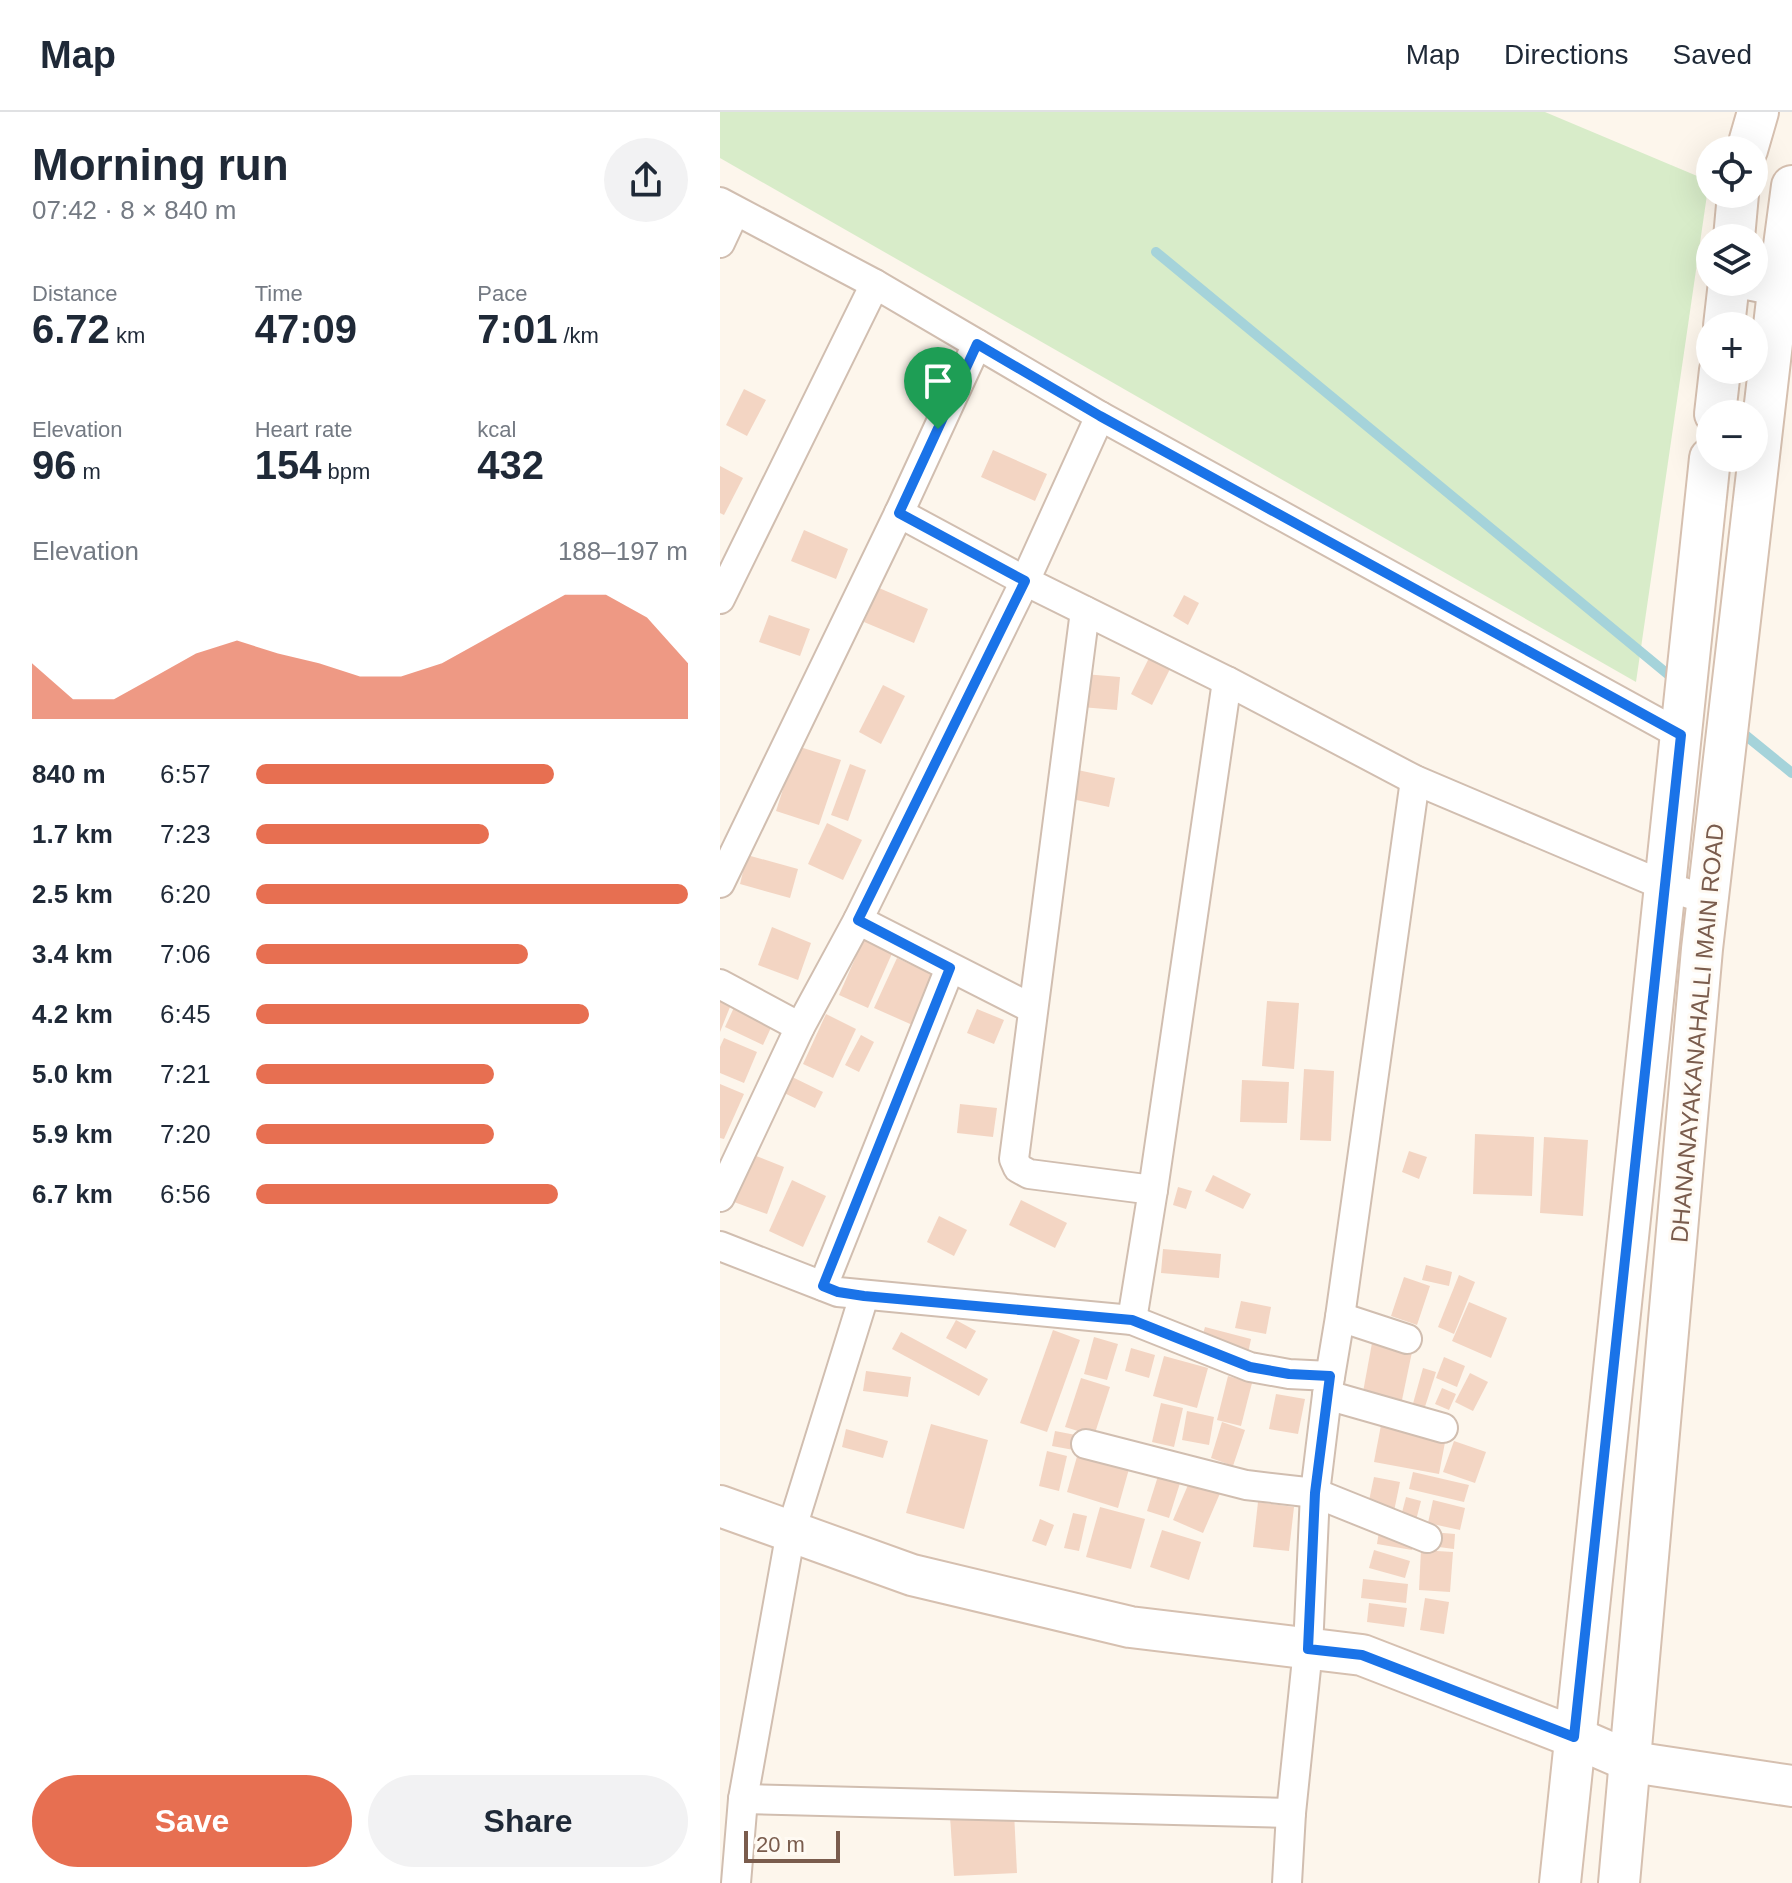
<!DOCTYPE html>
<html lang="en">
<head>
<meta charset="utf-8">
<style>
  body { margin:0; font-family:Helvetica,sans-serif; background:#f2f2f3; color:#1f2937; height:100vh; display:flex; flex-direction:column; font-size:30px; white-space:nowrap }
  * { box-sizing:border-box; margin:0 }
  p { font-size:26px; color:#747a83 }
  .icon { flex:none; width:44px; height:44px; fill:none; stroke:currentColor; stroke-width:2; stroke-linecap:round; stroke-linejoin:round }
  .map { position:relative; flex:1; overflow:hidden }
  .side { display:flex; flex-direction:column; background:#fff; width:720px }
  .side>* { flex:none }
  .buttons { position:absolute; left:976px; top:24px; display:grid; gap:16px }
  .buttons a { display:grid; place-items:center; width:72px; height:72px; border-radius:50%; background:#fff; box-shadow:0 8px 32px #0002; font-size:40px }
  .scale { position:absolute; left:24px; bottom:20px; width:96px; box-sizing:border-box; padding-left:8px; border:4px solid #7a5c4d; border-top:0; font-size:22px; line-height:28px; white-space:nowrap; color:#7a5c4d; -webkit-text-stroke:6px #fffaf3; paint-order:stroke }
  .pin { position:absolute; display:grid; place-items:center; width:68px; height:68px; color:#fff; margin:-82px -34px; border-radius:50% 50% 50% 0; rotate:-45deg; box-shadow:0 0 8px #0007 }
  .pin .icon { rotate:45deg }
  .round { display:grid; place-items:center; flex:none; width:84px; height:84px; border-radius:42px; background:#f2f2f3 }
  .overview { display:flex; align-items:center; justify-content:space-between; height:136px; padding:0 32px }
  h1 { font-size:44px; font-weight:700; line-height:60px }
  .stats { display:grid; grid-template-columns:repeat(3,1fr); gap:12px; height:136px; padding:8px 32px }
  .stats div { display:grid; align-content:center }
  .stats b { font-size:40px; font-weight:700 }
  .stats small { font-size:22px; font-weight:400 }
  .stats p { font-size:22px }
  .chart { height:224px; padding:16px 32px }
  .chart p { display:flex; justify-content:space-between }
  .chart svg { width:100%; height:144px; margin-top:8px; fill:#e76f51; opacity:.7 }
  .action { display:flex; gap:16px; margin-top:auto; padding:16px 32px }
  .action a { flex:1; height:92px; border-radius:48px; background:#e76f51; color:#fff; font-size:32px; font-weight:700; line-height:92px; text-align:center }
  .action a+a { background:#f2f2f3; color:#1f2937 }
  ul { padding:0 32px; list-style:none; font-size:26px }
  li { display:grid; grid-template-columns:128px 96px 1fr; align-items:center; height:60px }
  li i { height:20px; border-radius:10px; background:#e76f51 }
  header { display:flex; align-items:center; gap:48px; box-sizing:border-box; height:112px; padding:0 40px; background:#fff; border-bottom:2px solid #e0e1e3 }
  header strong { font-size:38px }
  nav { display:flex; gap:44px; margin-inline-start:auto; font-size:28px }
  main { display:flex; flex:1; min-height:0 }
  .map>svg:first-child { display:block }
  .green { fill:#d8ecc9 }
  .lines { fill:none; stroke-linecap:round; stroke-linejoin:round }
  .stream { stroke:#a5d3da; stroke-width:10 }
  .building { fill:#f3d5c3 }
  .street-casing { stroke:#d1beb0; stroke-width:32 }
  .secondary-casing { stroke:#d6c0b0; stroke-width:44 }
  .street { stroke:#fff; stroke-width:28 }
  .secondary { stroke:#fff; stroke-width:40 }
  .route-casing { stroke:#fff; stroke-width:16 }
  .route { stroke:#1a73e8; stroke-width:10 }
  .labels { text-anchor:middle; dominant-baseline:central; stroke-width:6; stroke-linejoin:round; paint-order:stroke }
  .street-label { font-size:24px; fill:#7a5c4d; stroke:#fffaf3 }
</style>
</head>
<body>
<header>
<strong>Map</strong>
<nav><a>Map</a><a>Directions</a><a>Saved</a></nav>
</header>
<main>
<section class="side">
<div class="overview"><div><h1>Morning run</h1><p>07:42 · 8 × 840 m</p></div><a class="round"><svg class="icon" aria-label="share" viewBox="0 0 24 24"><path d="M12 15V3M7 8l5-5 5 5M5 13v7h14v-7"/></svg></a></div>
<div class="stats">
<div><p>Distance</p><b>6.72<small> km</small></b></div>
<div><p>Time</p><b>47:09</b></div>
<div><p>Pace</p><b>7:01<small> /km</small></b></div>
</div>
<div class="stats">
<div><p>Elevation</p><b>96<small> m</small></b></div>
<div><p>Heart rate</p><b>154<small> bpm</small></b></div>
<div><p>kcal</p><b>432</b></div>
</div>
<div class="chart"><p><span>Elevation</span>188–197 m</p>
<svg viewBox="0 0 160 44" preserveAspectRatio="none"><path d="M0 44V27L10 38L20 38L30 31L40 24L50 20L60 24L70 27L80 31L90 31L100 27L110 20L120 13L130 6L140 6L150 13L160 27V44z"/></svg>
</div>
<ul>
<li><b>840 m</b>6:57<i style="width:69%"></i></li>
<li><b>1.7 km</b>7:23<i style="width:54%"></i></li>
<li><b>2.5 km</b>6:20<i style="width:100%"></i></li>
<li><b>3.4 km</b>7:06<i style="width:63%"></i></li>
<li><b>4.2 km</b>6:45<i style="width:77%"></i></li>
<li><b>5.0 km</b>7:21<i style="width:55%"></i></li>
<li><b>5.9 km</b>7:20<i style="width:55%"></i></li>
<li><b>6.7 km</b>6:56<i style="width:70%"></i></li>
</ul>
<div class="action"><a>Save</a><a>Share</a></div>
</section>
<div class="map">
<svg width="1072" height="1771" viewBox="0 0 1072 1771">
  <rect width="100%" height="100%" fill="#fdf6ec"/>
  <polygon class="green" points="0,0 825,0 989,69 916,570 0,46"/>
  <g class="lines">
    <g class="stream">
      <polyline points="436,140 956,569"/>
      <polyline points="1019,618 1072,661"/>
    </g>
  </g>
  <g class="building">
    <polygon points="24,277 46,288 27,324 6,313"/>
    <polygon points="273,338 327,362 315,389 261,365"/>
    <polygon points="0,354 23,366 4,403 0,401"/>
    <polygon points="84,418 128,437 116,467 71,449"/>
    <polygon points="159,476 208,497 194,531 144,510"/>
    <polygon points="464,483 479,491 468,513 453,504"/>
    <polygon points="49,503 90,517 80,544 39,530"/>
    <polygon points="429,546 450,557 432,593 411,582"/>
    <polygon points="364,562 400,565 397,598 361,595"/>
    <polygon points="163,573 185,584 161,632 139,620"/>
    <polygon points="77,634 121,648 99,713 56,699"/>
    <polygon points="130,652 146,658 128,709 111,703"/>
    <polygon points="353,657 395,666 389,695 347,686"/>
    <polygon points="107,711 142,728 123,768 88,752"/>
    <polygon points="27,743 78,757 70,786 20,772"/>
    <polygon points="52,815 91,831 78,868 38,853"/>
    <polygon points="145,824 174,837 148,896 119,883"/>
    <polygon points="177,846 219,865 197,915 154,896"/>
    <polygon points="0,880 14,885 0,920"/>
    <polygon points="17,889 55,907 43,933 5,915"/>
    <polygon points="547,889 579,891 574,957 542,954"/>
    <polygon points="257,897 284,908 274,932 247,921"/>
    <polygon points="106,902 136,917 113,966 83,952"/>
    <polygon points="141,923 154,930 139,960 125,953"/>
    <polygon points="4,926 37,940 24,971 0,961 0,935"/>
    <polygon points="584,957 614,959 611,1029 580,1028"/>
    <polygon points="64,961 103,980 95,996 56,977"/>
    <polygon points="522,968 569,970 567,1011 520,1010"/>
    <polygon points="0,972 24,982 4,1027 0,1026"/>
    <polygon points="240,992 277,996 273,1025 237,1021"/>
    <polygon points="755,1022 814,1025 812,1084 753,1082"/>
    <polygon points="824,1025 868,1028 863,1104 820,1101"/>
    <polygon points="689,1039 707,1045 699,1067 682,1060"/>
    <polygon points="31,1042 64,1055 47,1102 14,1090"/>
    <polygon points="493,1063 531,1082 523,1097 485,1079"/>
    <polygon points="72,1068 106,1084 83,1135 49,1119"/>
    <polygon points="458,1075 472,1079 466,1097 453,1093"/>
    <polygon points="301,1088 347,1111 335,1136 289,1113"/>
    <polygon points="219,1104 247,1118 234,1144 207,1130"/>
    <polygon points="443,1137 501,1142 499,1166 441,1161"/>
    <polygon points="706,1153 732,1160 729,1174 702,1168"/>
    <polygon points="739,1163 755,1170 734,1222 718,1215"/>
    <polygon points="684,1165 710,1174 697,1213 671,1204"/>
    <polygon points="521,1189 551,1195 546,1222 515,1216"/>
    <polygon points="749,1190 787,1206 771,1246 732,1229"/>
    <polygon points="236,1208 256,1219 246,1237 226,1226"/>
    <polygon points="485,1215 531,1227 528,1241 481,1229"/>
    <polygon points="333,1218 360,1228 327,1320 300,1311"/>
    <polygon points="181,1220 268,1267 259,1284 172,1237"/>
    <polygon points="374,1225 398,1232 387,1268 364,1262"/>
    <polygon points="652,1231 692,1240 682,1288 643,1280"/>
    <polygon points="411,1236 435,1243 429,1266 405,1259"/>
    <polygon points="444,1244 488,1256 477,1296 433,1284"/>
    <polygon points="724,1245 745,1254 737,1275 716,1266"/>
    <polygon points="703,1256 716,1260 704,1298 692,1295"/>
    <polygon points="146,1259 191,1265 188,1285 143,1279"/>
    <polygon points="750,1261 768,1270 753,1299 735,1290"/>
    <polygon points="508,1264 532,1271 521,1314 497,1308"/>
    <polygon points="361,1266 390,1275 374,1324 345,1315"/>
    <polygon points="722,1276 736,1282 729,1298 715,1292"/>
    <polygon points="556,1282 585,1287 578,1322 549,1317"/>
    <polygon points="441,1291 463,1296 454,1335 432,1330"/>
    <polygon points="467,1299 494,1305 489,1333 462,1328"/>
    <polygon points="502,1310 525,1318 513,1354 491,1346"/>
    <polygon points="211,1312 268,1328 244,1417 186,1401"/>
    <polygon points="661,1313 726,1325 719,1362 654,1350"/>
    <polygon points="126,1317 168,1329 163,1346 122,1335"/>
    <polygon points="335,1319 361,1324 359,1339 332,1334"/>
    <polygon points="734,1329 766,1340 755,1371 723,1360"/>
    <polygon points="327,1339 347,1344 339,1379 319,1374"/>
    <polygon points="358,1341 409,1357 398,1396 347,1380"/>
    <polygon points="693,1360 749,1373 744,1390 689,1377"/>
    <polygon points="438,1364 460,1371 449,1406 427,1399"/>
    <polygon points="654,1365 680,1370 673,1404 647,1398"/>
    <polygon points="471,1366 501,1379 483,1421 453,1408"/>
    <polygon points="686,1385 701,1389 695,1412 680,1408"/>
    <polygon points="713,1388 745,1396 740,1418 708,1411"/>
    <polygon points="538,1390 574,1395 569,1439 533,1435"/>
    <polygon points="380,1395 425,1407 411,1457 366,1445"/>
    <polygon points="353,1401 367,1404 359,1439 344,1436"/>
    <polygon points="320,1407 334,1413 326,1434 312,1429"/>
    <polygon points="442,1418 481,1430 469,1468 430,1455"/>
    <polygon points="659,1419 694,1426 692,1438 657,1432"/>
    <polygon points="712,1420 735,1422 734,1437 711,1434"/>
    <polygon points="654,1438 690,1449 685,1466 649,1456"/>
    <polygon points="701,1438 733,1440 730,1480 699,1478"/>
    <polygon points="643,1467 688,1472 686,1491 641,1486"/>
    <polygon points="705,1486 729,1490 724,1522 700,1518"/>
    <polygon points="649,1491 687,1496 684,1515 647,1510"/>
    <polygon points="294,1700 297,1761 234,1764 230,1704"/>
  </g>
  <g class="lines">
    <g class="street-casing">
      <g id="street">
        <polyline points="0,90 155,172 380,304 961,623"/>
        <polyline points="0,131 15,99"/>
        <polyline points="1012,170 1072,182"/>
        <polyline points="179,401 305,469 507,569 695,668 945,774 988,788"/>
        <polyline points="0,487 155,172"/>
        <polyline points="365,499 294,1047 298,1056 309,1062 433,1078"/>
        <polyline points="0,771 179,401 257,232"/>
        <polyline points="138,808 313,897"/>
        <polyline points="0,872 80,915"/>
        <polyline points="0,1085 80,915 138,808 305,469 380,304"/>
        <polyline points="0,1134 118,1180 412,1208 530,1255 569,1262 610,1264"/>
        <polyline points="103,1174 230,856"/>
        <polyline points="620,1205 687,1227"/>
        <polyline points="412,1208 433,1078 507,569"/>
        <polyline points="607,1283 723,1316"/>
        <polyline points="366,1332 526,1373 595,1381 707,1426"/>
        <polyline points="23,1687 571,1701"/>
        <polyline points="16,1771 23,1687 71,1419 144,1184"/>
        <polyline points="567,1771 571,1701 588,1537 595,1381 607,1283 620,1205 695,668"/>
      </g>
    </g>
    <g class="secondary-casing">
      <g id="secondary">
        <polyline points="1027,38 1038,0"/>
        <polyline points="1014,126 1018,82"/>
        <polyline points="1004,214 1009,170"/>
        <polyline points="995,302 1000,258"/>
        <polyline points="0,1394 192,1463 410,1515 642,1543 854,1625 912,1650 1072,1674"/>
        <polyline points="840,1771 990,346"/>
        <polyline points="899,1771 982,837 1058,179 1072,74"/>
      </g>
    </g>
    <use href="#street" class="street"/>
    <use href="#secondary" class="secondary"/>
  </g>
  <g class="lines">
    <g class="route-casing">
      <polygon id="route" points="257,232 380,304 961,623 854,1625 642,1543 588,1537 595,1381 610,1264 569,1262 530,1255 412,1208 144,1184 118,1180 103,1174 230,856 138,808 305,469 179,401"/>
    </g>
    <use href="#route" class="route"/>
  </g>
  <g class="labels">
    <g class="street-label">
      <text transform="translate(977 921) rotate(-85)">DHANANAYAKANAHALLI MAIN ROAD</text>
    </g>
  </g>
</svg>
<div class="buttons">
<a><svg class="icon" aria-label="locate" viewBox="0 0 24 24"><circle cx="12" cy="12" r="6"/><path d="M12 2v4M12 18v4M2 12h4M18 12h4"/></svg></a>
<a><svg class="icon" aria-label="layers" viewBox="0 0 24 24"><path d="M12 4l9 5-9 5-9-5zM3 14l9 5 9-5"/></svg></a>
<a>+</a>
<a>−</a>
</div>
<div class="scale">20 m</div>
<div class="pin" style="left:218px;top:317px;background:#1e9e55"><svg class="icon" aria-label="arrive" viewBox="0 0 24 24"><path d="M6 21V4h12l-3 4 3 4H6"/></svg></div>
</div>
</main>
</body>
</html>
